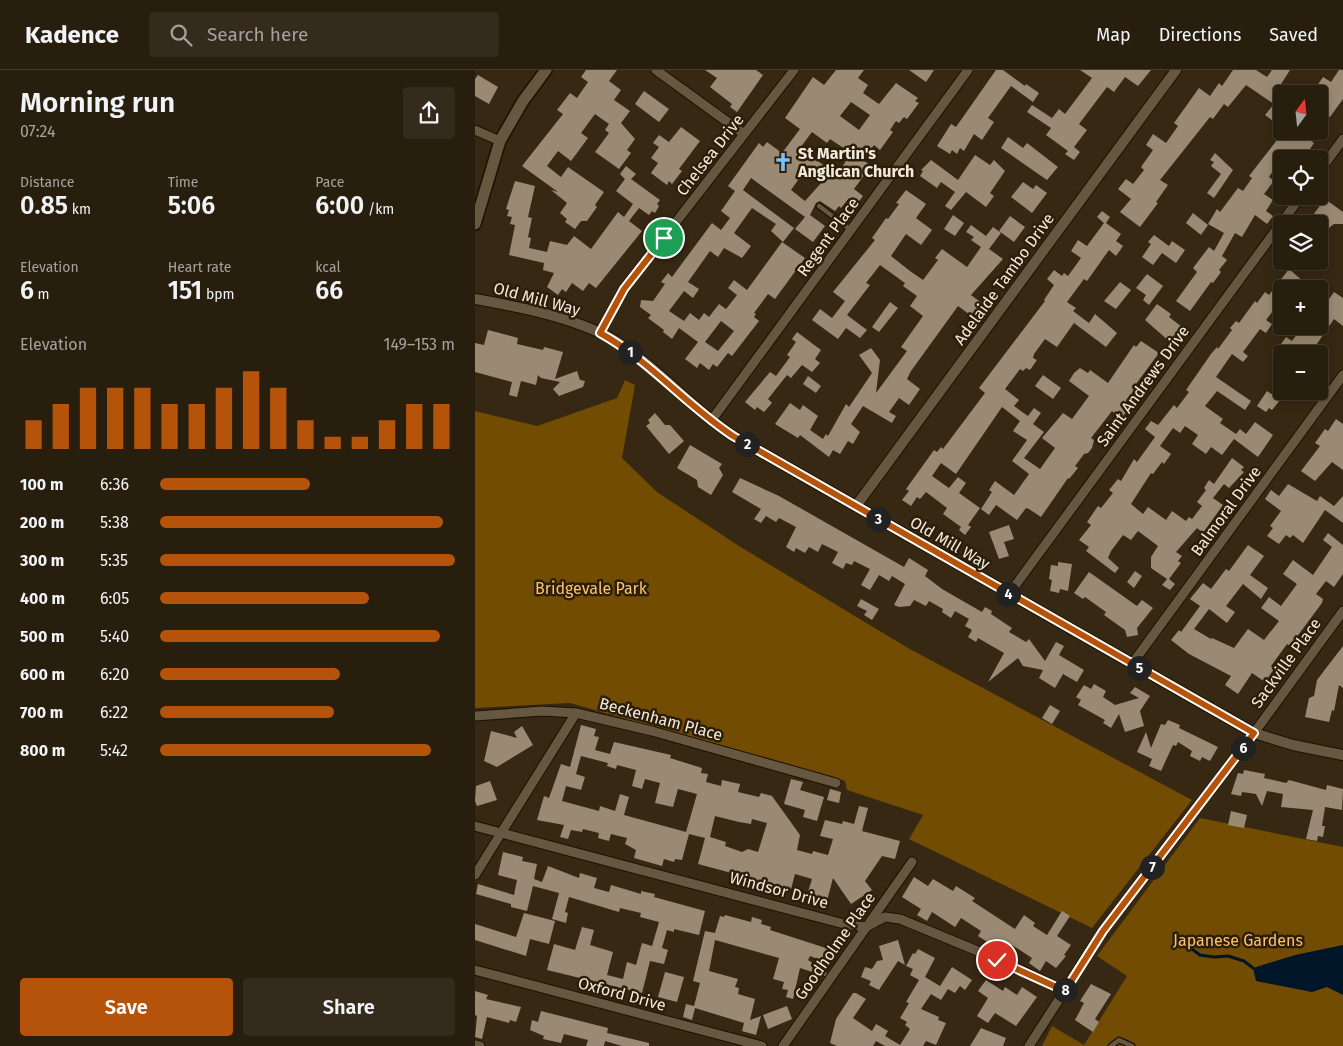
<!DOCTYPE html>
<html lang="en">
<head>
<meta charset="utf-8">
<style>
  body { margin:0; font-family:"Fira Sans",sans-serif; background:#342b1c; color:#f1f3f6; height:100vh; display:flex; flex-direction:column; font-size:19px; white-space:nowrap }
  * { box-sizing:border-box; margin:0 }
  p { font-size:16px; color:#a5a29e }
  .icon { flex:none; width:28px; height:28px; fill:none; stroke:currentColor; stroke-width:2; stroke-linecap:round; stroke-linejoin:round }
  .map { position:relative; flex:1; overflow:hidden }
  .panel { display:flex; flex-direction:column; background:#281e0e; width:475px }
  .panel>* { flex:none }
  .needle { width:32px; rotate:15deg }
  .buttons { position:absolute; left:798px; top:15px; display:grid; gap:10px }
  .buttons a { display:grid; place-items:center; width:55px; height:55px; border-radius:5px; background:#281e0e; box-shadow:0 2px 12px #0003,0 0 0 1px #443c2e; font-size:25px }
  .pin { position:absolute; display:grid; place-items:center; width:42px; height:42px; color:#fff; margin:-21px; border:2px solid #fff; border-radius:50%; box-shadow:0 1px 5px #0007 }
  .km { position:absolute; width:25px; height:25px; margin:-12px; border-radius:50%; background:#222; color:#fff; font-size:14px; line-height:25px; text-align:center }
  .round { display:grid; place-items:center; flex:none; width:52px; height:52px; border-radius:5px; background:#342b1c }
  .headline { display:flex; align-items:center; justify-content:space-between; height:85px; padding:0 20px }
  h1 { font-size:28px; font-weight:600; line-height:38px }
  .metrics { display:grid; grid-template-columns:repeat(3,1fr); gap:8px; height:85px; padding:5px 20px }
  .metrics div { display:grid; align-content:center }
  .metrics b { font-size:25px; font-weight:600 }
  .metrics small { font-size:14px; font-weight:400 }
  .metrics p { font-size:14px }
  .chart { height:140px; padding:10px 20px }
  .chart p { display:flex; justify-content:space-between }
  .chart svg { width:100%; height:90px; margin-top:5px; stroke:#b45309; stroke-width:6 }
  .button { display:flex; gap:10px; margin-top:auto; padding:10px 20px }
  .button a { flex:1; height:58px; border-radius:5px; background:#b45309; color:#fff; font-size:20px; font-weight:600; line-height:58px; text-align:center }
  .button a+a { background:#342b1c; color:#f1f3f6 }
  ul { padding:0 20px; list-style:none; font-size:16px }
  li { display:grid; grid-template-columns:80px 60px 1fr; align-items:center; height:38px }
  li i { height:12px; border-radius:6px; background:#b45309 }
  header { display:flex; align-items:center; gap:30px; box-sizing:border-box; height:70px; padding:0 25px; background:#281e0e; border-bottom:1px solid #443c2e }
  header strong { font-size:24px }
  nav { display:flex; gap:28px; margin-inline-start:auto; font-size:18px }
  .search { width:350px; height:45px; background:#342b1c; display:flex; align-items:center; gap:12px; box-sizing:border-box; padding:0 18px; border-radius:5px; color:#a5a29e; font-size:19px }
  main { display:flex; flex:1; min-height:0 }
  .map>svg:first-child { display:block }
  .green { fill:#714c02 }
  .water { fill:#001628 }
  .lines { fill:none; stroke-linecap:round; stroke-linejoin:round }
  .stream { stroke:#001628; stroke-width:3 }
  .building { fill:#9b8a73; fill-rule:evenodd }
  .service-casing { stroke:#1d1000; stroke-width:7 }
  .minor-casing { stroke:#1d1000; stroke-width:11 }
  .tertiary-casing { stroke:#1d1000; stroke-width:12 }
  .secondary-casing { stroke:#1d1000; stroke-width:14 }
  .service { stroke:#665741; stroke-width:4.5 }
  .minor { stroke:#665741; stroke-width:9 }
  .tertiary { stroke:#665741; stroke-width:10 }
  .secondary { stroke:#665741; stroke-width:11 }
  .route-casing { stroke:#fff; stroke-width:10 }
  .route { stroke:#b45309; stroke-width:6 }
  .labels { text-anchor:middle; dominant-baseline:central; stroke-width:5; stroke-linejoin:round; paint-order:stroke }
  .poi-label { font-size:16px; font-weight:bold; fill:#f3eade; stroke:#2c1e09; text-anchor:start }
  .street-label { font-size:16px; fill:#f3eade; stroke:#2c1e09 }
  .park-label { font-size:16px; fill:#fbc36e; stroke:#2c1e09 }
</style>
</head>
<body>
<header>
<strong>Kadence</strong>
<div class="search"><svg class="icon" aria-label="search" viewBox="0 0 24 24"><circle cx="10" cy="10" r="6"/><path d="M15 15l6 6"/></svg>Search here</div>
<nav><a>Map</a><a>Directions</a><a>Saved</a></nav>
</header>
<main>
<section class="panel">
<div class="headline"><div><h1>Morning run</h1><p>07:24</p></div><a class="round"><svg class="icon" aria-label="share" viewBox="0 0 24 24"><path d="M12 15V3M7 8l5-5 5 5M5 13v7h14v-7"/></svg></a></div>
<div class="metrics">
<div><p>Distance</p><b>0.85<small> km</small></b></div>
<div><p>Time</p><b>5:06</b></div>
<div><p>Pace</p><b>6:00<small> /km</small></b></div>
</div>
<div class="metrics">
<div><p>Elevation</p><b>6<small> m</small></b></div>
<div><p>Heart rate</p><b>151<small> bpm</small></b></div>
<div><p>kcal</p><b>66</b></div>
</div>
<div class="chart"><p><span>Elevation</span>149–153 m</p>
<svg viewBox="0 0 160 44" preserveAspectRatio="none"><path d="M5 44V30M15 44V22M25 44V14M35 44V14M45 44V14M55 44V22M65 44V22M75 44V14M85 44V6M95 44V14M105 44V30M115 44V38M125 44V38M135 44V30M145 44V22M155 44V22"/></svg>
</div>
<ul>
<li><b>100 m</b>6:36<i style="width:51%"></i></li>
<li><b>200 m</b>5:38<i style="width:96%"></i></li>
<li><b>300 m</b>5:35<i style="width:100%"></i></li>
<li><b>400 m</b>6:05<i style="width:71%"></i></li>
<li><b>500 m</b>5:40<i style="width:95%"></i></li>
<li><b>600 m</b>6:20<i style="width:61%"></i></li>
<li><b>700 m</b>6:22<i style="width:59%"></i></li>
<li><b>800 m</b>5:42<i style="width:92%"></i></li>
</ul>
<div class="button"><a>Save</a><a>Share</a></div>
</section>
<div class="map">
<svg width="868" height="976" viewBox="0 0 868 976">
  <rect width="100%" height="100%" fill="#362813"/>
  <g class="green">
    <polygon points="150,310 160,315 147,388 182,422 264,476 433,578 717,730 617,858 434,769 448,745 372,720 370,711 95,633 0,638 0,341 62,356 142,328"/>
    <polygon points="725,748 868,777 868,976 567,976 577,956 609,975 652,906 622,886"/>
  </g>
  <polygon class="water" points="868,875 868,925 852,917 837,922 781,911 778,898 820,885"/>
  <g class="lines">
    <polyline class="stream" points="707,872 725,885 739,887 753,886 769,891 778,898"/>
  </g>
  <g class="building">
    <polygon points="111,0 142,0 134,11 146,20 139,30 155,41 146,53 160,69 152,80 156,83 144,99 120,82 134,63 130,60 134,54 120,44 106,63 113,68 96,91 83,81 72,96 86,107 93,97 129,122 120,135 122,137 112,151 106,151 100,159 90,152 92,149 85,143 92,133 76,120 83,122 47,96 88,44 82,40 95,23 102,28 113,12 106,7"/>
    <polygon points="230,0 281,0 288,5 262,42 255,37 257,34 235,17 242,8"/>
    <path d="M361 0H389L383 8 393 15 388 23 404 34 421 13 443 28 440 31 444 33 432 49 429 47 424 53 421 51 415 60 418 62 405 80 399 75 388 90 396 96 379 119 388 126 382 134 374 128 366 138 364 136 360 141 345 131 341 133 335 145 350 156 338 172 320 159 330 147 276 108 268 120 319 158 308 172 296 161 301 154 277 138 259 163 276 176 267 188 249 178 243 187 235 181 213 212 224 219 218 228 209 221 194 241 209 251 215 243 224 250 229 243 234 247 244 234 251 239 262 225 253 218 259 210 272 220 307 172 330 188 300 229 293 224 279 243 281 244 279 247 284 251 257 286 253 283 242 297 238 294 234 300 225 293 222 298 210 289 223 272 204 258 197 269 188 262 189 260 173 248 176 245 165 237 166 230 178 231 190 214 186 212 193 203 197 207 237 153 246 160 255 148 246 141 260 121 253 116 284 73 288 77 292 72 307 83 325 59 310 48 338 7 349 15ZM376 32 395 45 384 60 365 46ZM337 62 352 73 355 69 376 83 362 105 325 78ZM330 100 347 112 330 131 316 120ZM246 251 259 261 243 281 230 272Z"/>
    <polygon points="434,0 459,0 451,12"/>
    <polygon points="521,0 528,0 550,16 551,14 564,23 558,32 536,16 513,48 519,52 507,70 499,64 489,81 485,78 482,84 477,80 475,84 462,76 476,54 481,57"/>
    <polygon points="605,0 676,0 663,16 650,7 639,22 632,17 604,54 612,60 599,77 605,82 599,90 590,84 593,81 571,65 576,58 552,42 557,35 577,48 584,39 590,44 617,8"/>
    <polygon points="758,0 781,0 792,7 797,0 815,0 801,22 806,24 806,57 790,45 799,34 771,15 753,37 749,34 738,49 735,47 685,110 693,115 681,132 683,133 665,157 645,142 656,129 643,119 651,109 658,114 669,100 666,97 678,80 671,75 678,64 691,73 703,56 699,53 724,18 735,26 744,13 747,16"/>
    <polygon points="864,0 868,0 868,29 855,47 852,45 844,57 844,17 842,16 848,7 856,12"/>
    <polygon points="3,5 23,17 14,34 0,26 0,9"/>
    <polygon points="169,21 194,39 184,52 160,34"/>
    <polygon points="206,57 225,71 204,99 207,101 197,114 194,111 192,115 176,103 183,93 176,88 184,77 178,73 184,65 194,72"/>
    <polygon points="809,61 823,61 839,73 835,79 838,82 832,89 820,89 812,82 806,89 794,107 799,111 789,124 798,130 791,141 798,146 792,154 780,145 767,167 760,163 747,186 752,190 744,200 746,202 738,213 736,212 715,241 701,231 722,202 718,198 734,177 739,181 749,163 733,154 742,139 745,142 763,118 768,121 777,108 774,106"/>
    <polygon points="533,67 548,78 552,73 583,97 572,110 526,78"/>
    <polygon points="740,83 758,100 739,128 732,123 746,104 736,96 739,92 735,90"/>
    <polygon points="500,85 515,95 519,90 530,101 515,123 519,126 511,137 491,122 476,140 470,136 480,122 466,112 462,118 445,106 448,101 446,100 456,90 483,110"/>
    <polygon points="151,96 161,104 156,109 185,130 182,134 184,136 180,143 177,141 174,145 164,138 154,151 167,161 121,218 114,213 108,221 97,213 91,222 87,219 83,225 72,217 79,203 68,200 69,193 34,185 40,155 35,154 37,147 32,146 34,140 31,139 40,111 60,116 53,147 57,148 53,167 56,168 54,178 72,182 75,171 92,175 99,166 116,179 143,142 149,147 158,134 141,121 150,109 145,104"/>
    <polygon points="548,112 558,119 561,115 572,123 557,143 536,127"/>
    <polygon points="431,120 451,134 441,148 457,160 446,175 431,164 416,186 435,201 448,210 463,190 460,188 467,179 492,197 506,177 496,170 499,167 491,162 496,155 511,166 518,157 526,163 514,179 528,189 496,225 508,234 498,247 483,236 436,301 432,309 445,319 434,335 424,328 414,342 421,346 417,353 388,336 376,354 385,362 378,374 373,371 365,384 358,380 354,387 325,365 323,368 300,354 315,333 325,340 328,335 343,346 335,360 348,369 351,364 353,366 371,334 374,337 397,303 384,285 396,278 405,290 401,323 432,281 426,277 448,246 435,236 442,226 428,216 430,213 405,195 391,213 395,215 372,245 392,260 385,268 371,258 363,269 337,250 345,239 357,248 370,231 358,222 400,170 397,168 411,148 413,149 424,134 421,133"/>
    <polygon points="850,129 868,142 868,154 859,154 855,157 844,173 844,149 838,145"/>
    <polygon points="627,141 635,147 631,153 646,164 641,171 648,176 641,186 634,180 612,211 609,209 592,232 601,238 598,241 614,253 620,244 642,263 631,277 599,253 582,277 570,269 559,284 558,288 562,290 555,300 551,298 548,301 545,299 530,319 544,330 539,336 553,346 559,338 566,343 558,354 569,362 549,388 565,399 580,378 567,368 588,343 597,349 614,326 594,311 599,303 605,298 613,303 615,300 633,313 659,275 661,277 666,271 684,283 658,318 659,320 647,337 652,341 646,349 637,341 616,368 619,370 617,378 613,383 609,384 600,396 603,398 594,409 593,408 566,447 554,439 551,438 542,450 521,435 514,445 506,439 517,422 514,420 520,411 539,425 554,404 537,391 552,370 538,361 545,351 527,337 481,404 466,393 457,406 474,418 483,407 491,413 484,423 505,438 493,455 496,457 490,465 484,460 486,457 468,444 472,438 451,422 445,429 442,427 436,436 427,430 434,421 431,419 459,380 462,382 466,377 468,379 510,323 504,318 570,231 569,230 579,215 572,209 579,200 587,206 589,203 593,206 606,188 596,181 603,170 612,176 629,153 622,147"/>
    <polygon points="718,143 733,155 726,165 711,153"/>
    <polygon points="478,145 489,153 480,166 469,159"/>
    <polygon points="535,146 550,157 539,172 524,161"/>
    <polygon points="679,165 694,176 697,171 710,180 701,193 687,183 678,195 667,187 676,174 673,172"/>
    <polygon points="814,199 837,219 806,219 806,241 801,237 791,250 797,254 791,263 785,259 768,282 773,286 768,292 757,284 741,307 776,331 770,340 742,321 730,336 748,349 745,353 761,364 765,359 771,364 780,352 798,365 783,387 759,369 747,385 736,377 731,384 717,374 723,365 710,356 705,363 698,358 685,376 696,384 689,394 687,392 678,404 676,403 656,434 668,444 673,437 691,450 697,441 711,451 714,447 717,449 727,436 722,432 731,420 729,418 734,410 739,414 757,388 769,397 766,400 769,402 754,418 749,414 738,428 748,435 728,463 722,458 701,482 707,486 703,491 706,493 694,509 700,514 695,520 687,515 692,509 676,498 676,487 683,476 663,461 656,470 648,465 636,481 633,488 644,498 640,503 611,481 614,477 604,470 616,455 612,452 623,436 626,438 638,423 634,420 643,409 646,411 659,389 662,392 680,367 670,359 676,351 683,355 699,335 702,338 714,322 711,320 736,284 742,277 743,279 757,260 755,258 761,251 764,253 780,231 782,233 790,222 794,225"/>
    <polygon points="672,204 688,216 674,235 668,230 671,225 661,218"/>
    <polygon points="645,212 656,220 641,239 629,231"/>
    <polygon points="859,222 868,228 868,256 859,249 835,284 823,284 815,278 810,284 799,284 811,267 817,271 828,256 844,256 844,243"/>
    <polygon points="415,232 423,238 404,262 397,257"/>
    <polygon points="682,234 696,244 694,247 707,257 695,272 670,250"/>
    <polygon points="13,260 43,268 42,274 68,280 69,277 88,282 80,309 102,301 105,310 110,311 108,317 84,326 78,319 85,312 66,308 63,305 61,315 46,311 42,327 34,325 37,312 0,302 0,273 9,275"/>
    <polygon points="322,262 346,280 340,289 345,293 337,302 327,295 316,308 312,305 293,329 297,333 289,342 282,337 280,340 270,332 295,302 301,306 315,287 312,285 321,272 317,269"/>
    <polygon points="568,305 586,318 578,329 560,316"/>
    <polygon points="333,306 346,316 341,323 328,314"/>
    <polygon points="792,321 805,330 797,340 794,338 791,342 782,336"/>
    <polygon points="180,343 190,355 195,355 209,371 194,384 171,356 175,353 173,350"/>
    <polygon points="861,349 868,354 868,400 857,392 840,411 826,401 845,376 840,373 850,359 853,361"/>
    <polygon points="215,375 247,394 244,398 248,405 236,425 223,417 222,410 202,398"/>
    <polygon points="265,408 304,426 429,497 434,488 453,500 450,506 467,519 507,542 510,537 517,541 516,544 537,558 534,562 551,572 554,569 570,591 581,572 589,576 584,585 609,600 602,612 588,604 580,618 564,608 568,600 548,596 543,588 513,612 529,583 503,568 501,572 493,567 497,560 490,556 494,549 480,541 476,548 467,542 468,539 454,531 451,536 439,530 435,536 424,537 419,535 430,514 417,506 414,511 404,505 395,520 386,515 395,499 379,491 377,495 371,493 368,499 357,493 363,482 347,474 343,482 334,477 330,483 321,478 319,482 311,477 321,457 304,448 301,452 291,446 286,453 279,449 286,439 257,422"/>
    <polygon points="813,414 842,431 845,426 859,436 868,426 868,453 850,440 828,473 818,465 815,468 811,465 804,474 792,466 798,458 795,456 806,441 790,429 796,420 804,426"/>
    <polygon points="534,455 539,469 529,472 534,486 524,489 514,462"/>
    <polygon points="853,463 868,475 868,504 859,517 851,511 841,524 848,529 847,533 815,576 812,574 796,596 799,599 790,612 777,603 763,624 750,615 756,606 714,584 696,570 704,560 706,562 725,536 715,529 728,513 736,519 751,499 754,501 773,475 789,486 775,505 793,518 786,529 768,514 751,536 760,542 752,553 734,539 719,559 736,569 737,568 759,578 773,559 789,570 804,551 786,538 794,527 806,536 822,514 808,504 818,490 838,505 857,477 848,470"/>
    <polygon points="583,492 597,494 593,521 585,519 584,523 575,521 577,510 574,509 576,495 583,496"/>
    <polygon points="660,501 667,506 659,518 652,512"/>
    <polygon points="614,502 662,536 667,530 678,538 662,558 663,565 652,567 650,560 629,545 631,542 610,527 608,529 599,523"/>
    <polygon points="386,529 404,539 397,550 389,545 392,541 382,536"/>
    <polygon points="868,576 868,618 864,615 859,641 857,640 854,652 830,647 834,628 839,626 842,610"/>
    <polygon points="619,614 631,621 628,627 640,635 664,628 655,623 660,617 675,626 665,641 669,656 650,662 644,644 636,658 628,653 630,650 603,635 606,630 601,627 609,615 616,619"/>
    <polygon points="575,635 585,641 577,654 567,648"/>
    <polygon points="693,650 705,655 704,658 743,677 735,691 727,687 725,691 715,686 717,681 703,672 701,676 698,675 686,701 674,696 677,689 662,682 671,662 676,678 686,654 690,655"/>
    <path d="M106 655 121 659 119 666 124 667 120 680 135 684 139 672 196 685 195 688 227 698 226 703 233 704 231 712 246 716 247 710 265 714 263 722 284 727 286 723 297 726 325 765 322 780 337 784 338 781 353 785 358 769 345 766 350 750 367 754 368 751 379 754 384 736 393 738 387 761 425 771 420 789 407 786 390 811 397 820 376 834 358 808 352 831 332 825 337 809 320 804 316 819 310 817 309 822 278 813 279 809 223 794 230 768 214 764 207 790 200 789 199 792 189 789 187 796 159 788 161 780 150 774 152 768 136 764 134 771 123 768 124 763 108 759 107 762 96 760 93 769 85 767 89 755 62 750 69 726 74 728 86 694 95 697ZM106 686 133 693 132 696 141 699 142 695 161 700 157 716 167 719 170 709 185 713 180 733 198 737 203 719 222 724 211 762 149 745 154 727 145 724 140 741 125 736 124 741 87 731 91 716 106 720 110 707 101 704ZM240 746 264 752 276 754 277 749 292 753 283 782 273 779 267 782 250 776 251 772 235 767Z"/>
    <polygon points="47,656 58,675 22,697 9,691 16,661 42,668 39,662"/>
    <polygon points="769,700 790,704 789,708 811,713 814,710 851,720 852,715 868,719 867,740 850,737 847,756 850,756 848,767 843,766 842,771 831,769 838,740 806,737 808,724 792,721 787,736 781,724 767,722 766,726 756,724 763,703 768,704"/>
    <polygon points="316,709 328,712 325,720 349,727 342,751 328,747 330,740 309,734"/>
    <polygon points="15,711 22,730 2,736 0,731 1,716"/>
    <polygon points="355,719 366,722 364,733 352,730"/>
    <polygon points="756,741 772,745 769,758 753,755"/>
    <polygon points="28,782 48,787 47,791 62,794 59,809 67,812 73,796 104,808 105,803 122,808 119,818 134,822 136,815 166,824 166,821 180,824 179,827 230,841 224,865 199,859 199,862 192,860 187,878 193,880 189,894 175,891 167,923 72,900 79,874 100,880 107,857 119,860 115,875 138,882 132,905 148,909 152,892 161,895 167,873 177,876 184,852 165,847 166,843 145,838 144,842 94,827 90,842 93,843 91,853 77,849 84,823 58,816 52,841 36,837 36,834 1,824 3,814 39,825 42,810 23,805"/>
    <polygon points="439,807 453,816 458,809 478,821 481,816 500,828 497,831 540,859 549,845 560,853 558,856 572,865 587,841 595,846 582,866 596,875 589,885 591,886 581,898 571,891 565,901 554,893 557,888 537,875 534,880 523,873 520,877 503,866 506,861 486,848 480,857 457,842 452,851 442,845 446,839 427,827"/>
    <polygon points="49,843 80,851 74,874 55,869 51,886 0,870 0,854 41,867"/>
    <polygon points="250,845 276,852 277,847 287,850 286,854 296,857 295,860 357,880 353,893 335,886 333,890 352,903 350,906 325,898 318,929 311,927 313,920 307,919 309,912 298,909 304,888 240,870 234,901 263,909 260,917 264,918 263,924 280,929 275,950 286,946 281,965 267,961 269,953 220,938 217,950 208,947 211,934 219,936 225,913 218,911 230,861 240,863 245,846 249,847"/>
    <polygon points="423,870 430,895 423,891 404,920 394,915 396,911 386,907 390,897 397,899 402,891 408,890 404,876"/>
    <polygon points="443,879 460,888 450,907 465,916 477,897 497,910 490,920 485,916 480,923 473,919 466,930 456,924 446,939 464,947 463,950 471,953 461,975 451,971 448,976 410,976 401,971 398,976 362,976 355,973 361,949 378,923 381,923 391,929 378,948 397,961 401,954 413,961 410,966 425,975 435,959 430,955 432,952 425,948 434,933 431,932 444,910 435,905 438,899 431,896 438,883 440,884"/>
    <polygon points="190,902 209,907 202,932 183,927"/>
    <polygon points="511,910 528,921 530,917 542,925 547,917 562,927 541,956 520,943 513,953 502,946 513,928 503,921"/>
    <polygon points="616,914 636,924 620,949 624,952 618,962 600,950 609,933 605,931"/>
    <polygon points="0,921 13,925 11,929 46,937 41,952 35,950 34,953 12,947 7,969 0,967 2,946 0,945"/>
    <polygon points="312,936 317,949 293,959 288,945"/>
    <polygon points="66,941 133,958 132,963 174,973 174,976 147,976 130,971 129,976 111,976 113,970 89,964 86,973 68,969 69,966 55,960 57,950 63,952"/>
    <polygon points="506,958 531,968 528,976 495,976"/>
  </g>
  <g class="lines">
    <g class="service-casing">
      <g id="service">
        <polyline points="344,136 376,160"/>
        <polyline points="636,976 644,970 657,976"/>
      </g>
    </g>
    <g class="minor-casing">
      <g id="minor">
        <polyline points="181,0 269,64"/>
        <polyline points="0,60 25,71"/>
        <polyline points="844,102 868,69"/>
        <polyline points="125,263 149,219 319,0"/>
        <polyline points="236,351 493,0"/>
        <polyline points="534,524 826,126"/>
        <polyline points="657,594 868,305"/>
        <polyline points="0,646 67,641 101,643 177,661 361,713"/>
        <polyline points="0,756 369,854 391,857 410,847 425,849 522,889 590,921"/>
        <polyline points="0,805 101,643"/>
        <polyline points="0,900 287,976"/>
        <polyline points="0,975 5,976"/>
        <polyline points="308,976 437,792"/>
        <polyline points="554,976 628,861 779,663 868,541"/>
      </g>
    </g>
    <g class="tertiary-casing">
      <g id="tertiary">
        <path d="M0 229C45 237 103 248 142 272 184 299 216 338 258 366L779 663 818 675 868 685"/>
        <polyline points="381,436 701,0"/>
      </g>
    </g>
    <g class="secondary-casing">
      <polyline id="secondary" points="0,154 25,71 48,31 71,0"/>
    </g>
    <use href="#service" class="service"/>
    <use href="#minor" class="minor"/>
    <use href="#tertiary" class="tertiary"/>
    <use href="#secondary" class="secondary"/>
  </g>
  <g class="lines">
    <g class="route-casing">
      <path id="route" d="M189 168 149 219 125 263C174 290 211 335 258 366L779 663 628 861 590 921 522 890"/>
    </g>
    <use href="#route" class="route"/>
  </g>
  <defs>
    <g id="church-bare" transform="scale(1.5)"><path d="M-1.2-6h2.4v3.5h3.3v2.4h-3.3V6h-2.4V-.1h-3.3v-2.4h3.3Z" fill="#79bff8" stroke="#2c1e09" stroke-width="2.5" paint-order="stroke"/></g>
  </defs>
  <g fill-rule="evenodd">
    <use href="#church-bare" x="308" y="92"/>
  </g>
  <g class="labels">
    <g class="poi-label">
      <text x="323" y="83">St Martin's<tspan x="323" dy="18">Anglican Church</tspan></text>
    </g>
    <g class="street-label">
      <text transform="translate(235 85) rotate(-52)">Chelsea Drive</text>
      <text transform="translate(353 167) rotate(-54)">Regent Place</text>
      <text transform="translate(529 209) rotate(-54)">Adelaide Tambo Drive</text>
      <text transform="translate(62 229) rotate(15)">Old Mill Way</text>
      <text transform="translate(668 316) rotate(-54)">Saint Andrews Drive</text>
      <text transform="translate(751 441) rotate(-54)">Balmoral Drive</text>
      <text transform="translate(475 473) rotate(30)">Old Mill Way</text>
      <text transform="translate(811 593) rotate(-54)">Sackville Place</text>
      <text transform="translate(186 649) rotate(15)">Beckenham Place</text>
      <text transform="translate(304 820) rotate(15)">Windsor Drive</text>
      <text transform="translate(360 876) rotate(-55)">Goodholme Place</text>
      <text transform="translate(147 924) rotate(15)">Oxford Drive</text>
    </g>
    <g class="park-label">
      <text x="116" y="518">Bridgevale Park</text>
      <text x="763" y="870">Japanese Gardens</text>
    </g>
  </g>
</svg>
<div class="buttons">
<a><svg class="needle" viewBox="-14 -14 28 28"><path d="M0-13l5 13h-10z" fill="#e53935"/><path d="M0 13l5-13h-10z" fill="#a5a29e"/></svg></a>
<a><svg class="icon" aria-label="locate" viewBox="0 0 24 24"><circle cx="12" cy="12" r="6"/><path d="M12 2v4M12 18v4M2 12h4M18 12h4"/></svg></a>
<a><svg class="icon" aria-label="layers" viewBox="0 0 24 24"><path d="M12 4l9 5-9 5-9-5zM3 14l9 5 9-5"/></svg></a>
<a>+</a>
<a>−</a>
</div>
<div class="pin" style="left:189px;top:168px;background:#1e9e55"><svg class="icon" aria-label="arrive" viewBox="0 0 24 24"><path d="M6 21V4h12l-3 4 3 4H6"/></svg></div>
<div class="pin" style="left:522px;top:890px;background:#d93025"><svg class="icon" aria-label="check" viewBox="0 0 24 24"><path d="M5 12l5 5 9-10"/></svg></div>
<b class="km" style="left:155px;top:282px">1</b>
<b class="km" style="left:272px;top:374px">2</b>
<b class="km" style="left:403px;top:449px">3</b>
<b class="km" style="left:533px;top:524px">4</b>
<b class="km" style="left:664px;top:598px">5</b>
<b class="km" style="left:768px;top:678px">6</b>
<b class="km" style="left:677px;top:797px">7</b>
<b class="km" style="left:590px;top:920px">8</b>
</div>
</main>
</body>
</html>
